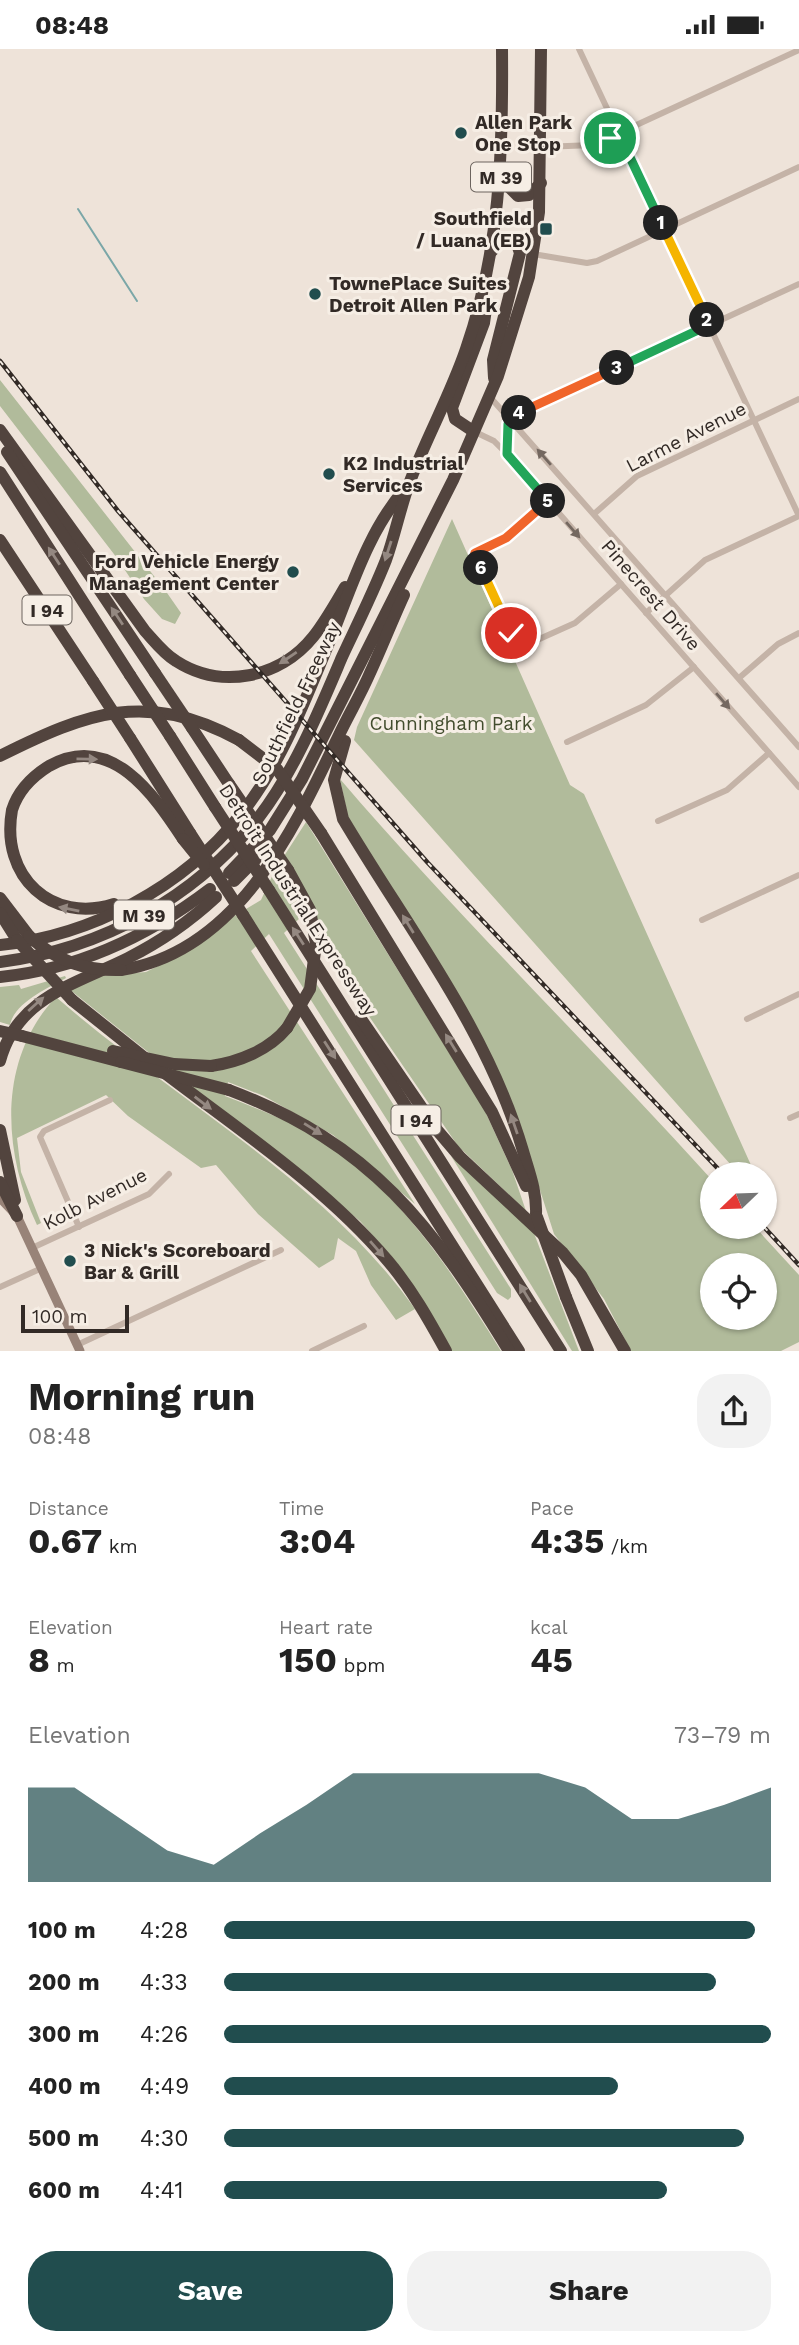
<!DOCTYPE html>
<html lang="en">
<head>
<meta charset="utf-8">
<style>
  body { margin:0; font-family:"Work Sans",sans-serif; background:#f2f2f2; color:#222; height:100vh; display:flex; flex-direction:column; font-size:26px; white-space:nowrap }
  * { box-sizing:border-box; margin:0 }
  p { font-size:23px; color:#767676 }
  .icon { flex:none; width:38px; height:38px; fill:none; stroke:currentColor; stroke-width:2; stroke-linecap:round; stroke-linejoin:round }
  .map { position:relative; height:1302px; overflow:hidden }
  .drawer { display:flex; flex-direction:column; background:#fff; flex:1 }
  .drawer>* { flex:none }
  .needle { width:46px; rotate:247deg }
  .fabs { position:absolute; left:700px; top:1113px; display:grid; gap:14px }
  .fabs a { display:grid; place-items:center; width:77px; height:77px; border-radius:50%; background:#fff; box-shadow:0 2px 5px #0004; font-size:35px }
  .scale { position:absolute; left:21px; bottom:18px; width:108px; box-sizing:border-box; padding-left:7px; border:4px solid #322a26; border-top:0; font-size:19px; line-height:24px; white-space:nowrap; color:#322a26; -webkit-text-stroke:5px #f6eee5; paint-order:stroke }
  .pin { position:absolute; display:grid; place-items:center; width:60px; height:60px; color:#fff; margin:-30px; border:4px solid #fff; border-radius:50%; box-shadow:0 2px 7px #0007 }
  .km { position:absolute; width:35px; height:35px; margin:-18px; border-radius:50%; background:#222; color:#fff; font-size:19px; line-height:35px; text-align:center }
  .round { display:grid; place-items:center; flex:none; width:74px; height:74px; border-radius:28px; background:#f2f2f2 }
  .summary { display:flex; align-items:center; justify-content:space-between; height:119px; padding:0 28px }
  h1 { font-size:38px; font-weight:700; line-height:52px }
  .stats { display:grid; grid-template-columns:repeat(3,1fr); gap:10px; height:119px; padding:7px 28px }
  .stats div { display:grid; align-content:center }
  .stats b { font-size:35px; font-weight:700 }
  .stats small { font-size:19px; font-weight:400 }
  .stats p { font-size:19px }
  .chart { height:196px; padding:14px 28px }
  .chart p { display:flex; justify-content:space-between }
  .chart svg { width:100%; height:126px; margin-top:7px; fill:#214d4e; opacity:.7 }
  .primary-button { display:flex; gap:14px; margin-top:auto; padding:14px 28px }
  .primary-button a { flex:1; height:80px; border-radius:28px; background:#214d4e; color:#fff; font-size:28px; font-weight:700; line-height:80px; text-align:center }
  .primary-button a+a { background:#f2f2f2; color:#222 }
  ul { padding:0 28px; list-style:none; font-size:23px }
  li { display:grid; grid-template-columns:112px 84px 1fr; align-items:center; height:52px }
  li i { height:18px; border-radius:9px; background:#214d4e }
  .status { display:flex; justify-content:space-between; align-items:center; height:49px; padding:0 35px; background:#fff; direction:ltr }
  .status svg { height:19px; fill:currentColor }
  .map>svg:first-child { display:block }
  .green { fill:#b1bb9b; fill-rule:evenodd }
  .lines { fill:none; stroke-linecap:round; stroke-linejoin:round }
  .stream { stroke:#7ba7a8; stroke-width:2 }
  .street { stroke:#c4b3a7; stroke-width:6 }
  .secondary { stroke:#988378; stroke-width:9 }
  .highway { stroke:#52443e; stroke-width:12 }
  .rail-casing { stroke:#322a26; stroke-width:4.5 }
  .rail { stroke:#f6eee5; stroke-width:2; stroke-dasharray:5; stroke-linecap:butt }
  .highway-bridge { stroke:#52443e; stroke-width:12 }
  .oneway { fill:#746860 }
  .oneway2 { fill:#948881 }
  .split-1-casing { stroke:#fff; stroke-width:14 }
  .split-2-casing { stroke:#fff; stroke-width:14 }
  .split-3-casing { stroke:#fff; stroke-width:14 }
  .split-4-casing { stroke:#fff; stroke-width:14 }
  .split-5-casing { stroke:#fff; stroke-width:14 }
  .split-6-casing { stroke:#fff; stroke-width:14 }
  .split-7-casing { stroke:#fff; stroke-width:14 }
  .split-1 { stroke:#22a559; stroke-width:9 }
  .split-2 { stroke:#f5b400; stroke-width:9 }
  .split-3 { stroke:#22a559; stroke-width:9 }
  .split-4 { stroke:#f0652b; stroke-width:9 }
  .split-5 { stroke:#22a559; stroke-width:9 }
  .split-6 { stroke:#f0652b; stroke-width:9 }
  .split-7 { stroke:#f5b400; stroke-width:9 }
  .poi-dot { fill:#214d4e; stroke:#f6eee5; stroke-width:2.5 }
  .labels { text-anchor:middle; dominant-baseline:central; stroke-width:6; stroke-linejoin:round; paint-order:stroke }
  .shield { fill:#f6eee5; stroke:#6d655f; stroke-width:2 }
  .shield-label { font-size:18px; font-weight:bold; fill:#322a26 }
  .poi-label { font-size:19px; font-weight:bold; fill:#322a26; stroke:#f6eee5; text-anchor:start }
  .street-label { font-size:19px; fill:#322a26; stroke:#f6eee5 }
  .park-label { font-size:19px; fill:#424d2d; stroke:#f6eee5 }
</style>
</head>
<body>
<div class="status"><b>08:48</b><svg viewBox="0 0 49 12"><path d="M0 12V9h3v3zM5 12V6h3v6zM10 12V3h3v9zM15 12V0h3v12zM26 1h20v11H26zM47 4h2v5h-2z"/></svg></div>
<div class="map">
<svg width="799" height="1302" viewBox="0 0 799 1302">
  <rect width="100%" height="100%" fill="#eee3d9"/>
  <g class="green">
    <polygon points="0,331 165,541 181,564 175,575 162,570 144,550 117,509 0,357"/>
    <polygon points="452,470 570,736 584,745 755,1125 739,1125 354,691 357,678"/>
    <path d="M340 730C459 869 590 996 712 1131V1178H755L799 1226V1293L781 1302H631L604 1250 554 1185 512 1053 348 768ZM712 1216H765V1269H712Z"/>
    <path d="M306 773 484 1060 512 1121 526 1162 458 1097 301 868 284 884 511 1240V1248L508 1251 497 1244 269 885 251 902 415 1155 333 1086 264 1047 228 1033 225 1047C255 1059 286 1070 313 1086 399 1139 449 1219 501 1302H450L397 1214 360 1172 69 940 99 927 146 923 188 902 226 872 261 851 275 821Z"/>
    <path d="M65 927 66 929C48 939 14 954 10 976L0 973V938L19 936 21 940Z"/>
    <path d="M56 948C175 1052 322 1129 415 1260L396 1271 371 1236 356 1202 338 1189 334 1210 319 1219 258 1165 216 1116 201 1119 128 1067 106 1046 17 1089 21 1123 41 1174 37 1176C0 1097 0 1007 56 948Z"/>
    <polygon points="451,1107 532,1179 579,1302 572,1302"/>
  </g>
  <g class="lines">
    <polyline class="stream" points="78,160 137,252"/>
    <g class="street">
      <polyline points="579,0 799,467 705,511 646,564"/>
      <polyline points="542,98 593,96 799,1"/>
      <polyline points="533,205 587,214 597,212 799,118"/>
      <polyline points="490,348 799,698"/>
      <polyline points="473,382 494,392 507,405 799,738"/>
      <polyline points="507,405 508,375 519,364 799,235"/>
      <polyline points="548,453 506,489 475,504 515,592 526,596 575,574 621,535"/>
      <polyline points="594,465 637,427 799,350"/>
      <polyline points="739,629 778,595 799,584"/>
      <polyline points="567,693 646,656 694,618"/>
      <polyline points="658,772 727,741 769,704"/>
      <polyline points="702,871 799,826"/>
      <polyline points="747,970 799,945"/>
      <polyline points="790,1069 799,1065"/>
      <polyline points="79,1178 40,1088 44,1082 110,1051"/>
      <polyline points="32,1199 149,1145 169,1125"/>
      <polyline points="0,1238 42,1219"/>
      <polyline points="77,1296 281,1201"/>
      <polyline points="312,1302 364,1277"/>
    </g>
    <polyline class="secondary" points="0,1149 17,1167 80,1302"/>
    <g class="highway">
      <polyline points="508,122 509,138 518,147 529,146 541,134"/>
      <polyline points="492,202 501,193 511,191 517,195 520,204 493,311 494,329"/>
      <path d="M0 381 145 582C155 593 164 605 176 612 221 641 280 629 313 588 325 573 335 555 345 538"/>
      <polyline points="473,382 455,370 452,359 484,274 487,253"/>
      <polyline points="7,403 155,624"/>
      <polyline points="0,423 130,626"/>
      <polyline points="0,491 93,632"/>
      <polyline points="192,679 229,735"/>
      <polyline points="170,687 215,758"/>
      <polyline points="130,689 190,784"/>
      <path d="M345 692 334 731 343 770C407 878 488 981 523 1102 529 1123 537 1143 536 1165"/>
      <path d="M0 707C88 663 146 641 239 691"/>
      <polyline points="321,784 492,1063 526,1137"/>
      <polyline points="288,821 310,861 316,895"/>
      <polyline points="229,824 270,781 302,730 453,431 498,327 529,228 539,163 541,0"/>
      <polyline points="234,832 256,810"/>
      <polyline points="269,841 561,1302"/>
      <polyline points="0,849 29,887"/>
      <path d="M114 855C52 875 0 828 12 761 18 742 33 727 49 717 111 682 154 746 183 790"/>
      <polyline points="0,864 17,891"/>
      <polyline points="243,866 519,1302"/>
      <path d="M0 896C91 887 184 838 241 765 279 718 303 657 326 601 349 547 366 484 405 440"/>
      <path d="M0 913C102 900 195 849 259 768 295 721 319 662 342 608 357 576 373 544 386 511 395 486 400 460 409 435 426 389 450 347 466 300 500 202 503 103 502 0"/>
      <path d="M121 921C238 903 294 780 339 686 349 665 361 645 370 624 382 598 392 572 404 546"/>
      <path d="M0 928C79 920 147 888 210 840"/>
      <polyline points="72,951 146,1010"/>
      <polyline points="361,970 437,1081 460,1108 563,1204 581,1226 625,1302"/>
      <polyline points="22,987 121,1013"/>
      <path d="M0 1012C17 948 76 935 128 909 160 893 189 873 216 848"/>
      <path d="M211 1017C239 1013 269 1001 287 979"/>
      <path d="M166 1025C242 1083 325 1138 388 1212 411 1239 429 1271 446 1302"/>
      <path d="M229 1041C372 1095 432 1176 509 1302"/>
      <polyline points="0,1081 15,1151"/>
      <polyline points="0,1133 17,1167"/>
      <polyline points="566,1248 588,1302"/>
    </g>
    <g class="rail-casing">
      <g id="rail">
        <polyline points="0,312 118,462 428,814 723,1125"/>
        <polyline points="764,1178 799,1216"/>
      </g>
    </g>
    <use href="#rail" class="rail"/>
    <g class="highway-bridge">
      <polyline points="155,624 192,679"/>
      <polyline points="130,626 170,687"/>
      <polyline points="93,632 130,689"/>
      <polyline points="239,691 277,720 321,784"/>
      <polyline points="229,735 288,821"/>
      <polyline points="215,758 269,841"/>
      <polyline points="190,784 243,866"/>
      <polyline points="183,790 204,816"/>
      <path d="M29 887C56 912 85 922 121 921"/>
      <polyline points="17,891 72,951"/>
      <polyline points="287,979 310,940 316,895"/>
      <polyline points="0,982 22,987"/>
      <polyline points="113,1002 174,1015 211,1017"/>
      <polyline points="121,1013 229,1041"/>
      <polyline points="537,1168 566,1248"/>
    </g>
  </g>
  <defs><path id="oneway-solid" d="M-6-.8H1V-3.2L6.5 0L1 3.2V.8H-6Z" transform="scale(1.75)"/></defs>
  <g class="oneway">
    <use href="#oneway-solid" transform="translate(544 408) rotate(-131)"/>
    <use href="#oneway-solid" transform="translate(573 481) rotate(49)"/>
    <use href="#oneway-solid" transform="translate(723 652) rotate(49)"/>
  </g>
  <g class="oneway2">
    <use href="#oneway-solid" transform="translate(388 502) rotate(108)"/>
    <use href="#oneway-solid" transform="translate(54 507) rotate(-123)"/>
    <use href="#oneway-solid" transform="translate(117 567) rotate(-124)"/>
    <use href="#oneway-solid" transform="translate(288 609) rotate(146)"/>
    <use href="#oneway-solid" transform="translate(87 710) rotate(1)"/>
    <use href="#oneway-solid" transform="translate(69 860) rotate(-169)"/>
    <use href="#oneway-solid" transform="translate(408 875) rotate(-122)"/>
    <use href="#oneway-solid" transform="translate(298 887) rotate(-123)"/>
    <use href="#oneway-solid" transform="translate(36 955) rotate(-42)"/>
    <use href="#oneway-solid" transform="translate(451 994) rotate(-122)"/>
    <use href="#oneway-solid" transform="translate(330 1001) rotate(57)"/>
    <use href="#oneway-solid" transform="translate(203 1054) rotate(37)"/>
    <use href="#oneway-solid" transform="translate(514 1075) rotate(-109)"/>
    <use href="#oneway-solid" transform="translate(313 1080) rotate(32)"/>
    <use href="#oneway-solid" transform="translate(377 1200) rotate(49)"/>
    <use href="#oneway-solid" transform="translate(525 1244) rotate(-122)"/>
  </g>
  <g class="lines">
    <g class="split-1-casing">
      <polyline id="split-1" points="610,89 619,85 661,174"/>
    </g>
    <g class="split-2-casing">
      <polyline id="split-2" points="661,174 707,271"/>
    </g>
    <g class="split-3-casing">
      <polyline id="split-3" points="617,319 709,276 707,271"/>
    </g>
    <g class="split-4-casing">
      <polyline id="split-4" points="519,364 617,319"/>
    </g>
    <g class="split-5-casing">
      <polyline id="split-5" points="519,364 508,375 507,405 548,452"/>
    </g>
    <g class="split-6-casing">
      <polyline id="split-6" points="481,519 475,504 506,489 548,452"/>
    </g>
    <g class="split-7-casing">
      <polyline id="split-7" points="481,519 511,584"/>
    </g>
    <use href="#split-1" class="split-1"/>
    <use href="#split-2" class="split-2"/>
    <use href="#split-3" class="split-3"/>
    <use href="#split-4" class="split-4"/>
    <use href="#split-5" class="split-5"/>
    <use href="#split-6" class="split-6"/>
    <use href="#split-7" class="split-7"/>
  </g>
  <g class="poi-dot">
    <circle cx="461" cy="84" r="7"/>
    <rect x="539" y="173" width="14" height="14" rx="3.5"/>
    <circle cx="315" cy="245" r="7"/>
    <circle cx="329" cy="425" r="7"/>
    <circle cx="293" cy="523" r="7"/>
    <circle cx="70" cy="1212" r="7"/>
  </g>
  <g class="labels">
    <g class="shield">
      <rect x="471" y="113.5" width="60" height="29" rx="5"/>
      <rect x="22.5" y="546.5" width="49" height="29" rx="5"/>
      <rect x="114" y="851.5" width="60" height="29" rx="5"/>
      <rect x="391.5" y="1056.5" width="49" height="29" rx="5"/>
    </g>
    <g class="shield-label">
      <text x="501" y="128">M 39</text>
      <text x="47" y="561">I 94</text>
      <text x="144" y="866">M 39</text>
      <text x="416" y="1071">I 94</text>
    </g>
    <g class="poi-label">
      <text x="475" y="73">Allen Park<tspan x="475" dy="22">One Stop</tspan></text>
      <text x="532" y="169" text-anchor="end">Southfield<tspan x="532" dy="22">/ Luana (EB)</tspan></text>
      <text x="329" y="234">TownePlace Suites<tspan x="329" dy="22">Detroit Allen Park</tspan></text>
      <text x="343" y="414">K2 Industrial<tspan x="343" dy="22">Services</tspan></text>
      <text x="279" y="512" text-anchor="end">Ford Vehicle Energy<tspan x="279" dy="22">Management Center</tspan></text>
      <text x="84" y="1201">3 Nick's Scoreboard<tspan x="84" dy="22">Bar &amp; Grill</tspan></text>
    </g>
    <g class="street-label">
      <text transform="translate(686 388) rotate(-27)">Larme Avenue</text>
      <text transform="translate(651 546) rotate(49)">Pinecrest Drive</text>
      <text transform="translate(296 654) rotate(-64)">Southfield Freeway</text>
      <text transform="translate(298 851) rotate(57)">Detroit Industrial Expressway</text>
      <text transform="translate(95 1150) rotate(-27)">Kolb Avenue</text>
    </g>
    <g class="park-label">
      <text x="451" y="674">Cunningham Park</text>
    </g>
  </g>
</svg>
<div class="fabs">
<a><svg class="needle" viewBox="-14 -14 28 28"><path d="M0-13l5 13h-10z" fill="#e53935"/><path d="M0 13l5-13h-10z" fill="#767676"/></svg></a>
<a><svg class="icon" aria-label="locate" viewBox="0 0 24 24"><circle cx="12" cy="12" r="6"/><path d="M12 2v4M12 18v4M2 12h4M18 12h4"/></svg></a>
</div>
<div class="scale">100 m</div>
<div class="pin" style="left:610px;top:89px;background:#1e9e55"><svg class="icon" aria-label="arrive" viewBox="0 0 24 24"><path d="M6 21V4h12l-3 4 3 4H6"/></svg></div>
<div class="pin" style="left:511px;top:584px;background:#d93025"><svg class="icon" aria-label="check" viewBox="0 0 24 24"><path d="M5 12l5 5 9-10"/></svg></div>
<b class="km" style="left:661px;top:174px">1</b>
<b class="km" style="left:707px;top:271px">2</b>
<b class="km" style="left:617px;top:319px">3</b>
<b class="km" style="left:519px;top:364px">4</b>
<b class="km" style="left:548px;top:452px">5</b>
<b class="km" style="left:481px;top:519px">6</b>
</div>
<section class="drawer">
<div class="summary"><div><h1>Morning run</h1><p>08:48</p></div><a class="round"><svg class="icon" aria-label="share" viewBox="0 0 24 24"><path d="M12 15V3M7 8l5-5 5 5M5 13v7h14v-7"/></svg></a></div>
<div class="stats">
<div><p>Distance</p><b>0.67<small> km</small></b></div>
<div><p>Time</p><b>3:04</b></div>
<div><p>Pace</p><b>4:35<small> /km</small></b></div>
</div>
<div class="stats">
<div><p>Elevation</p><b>8<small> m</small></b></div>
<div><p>Heart rate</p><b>150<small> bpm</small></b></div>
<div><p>kcal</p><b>45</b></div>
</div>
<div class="chart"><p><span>Elevation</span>73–79 m</p>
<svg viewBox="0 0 160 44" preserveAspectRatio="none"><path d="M0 44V11L10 11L20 22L30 33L40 38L50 27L60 17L70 6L80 6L90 6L100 6L110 6L120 11L130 22L140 22L150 17L160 11V44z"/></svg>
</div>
<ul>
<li><b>100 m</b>4:28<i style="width:97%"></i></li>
<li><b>200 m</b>4:33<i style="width:90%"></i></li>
<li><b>300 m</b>4:26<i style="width:100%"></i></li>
<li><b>400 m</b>4:49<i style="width:72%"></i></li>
<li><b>500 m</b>4:30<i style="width:95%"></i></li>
<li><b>600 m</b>4:41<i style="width:81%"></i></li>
</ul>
<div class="primary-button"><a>Save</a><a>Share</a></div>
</section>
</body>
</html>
